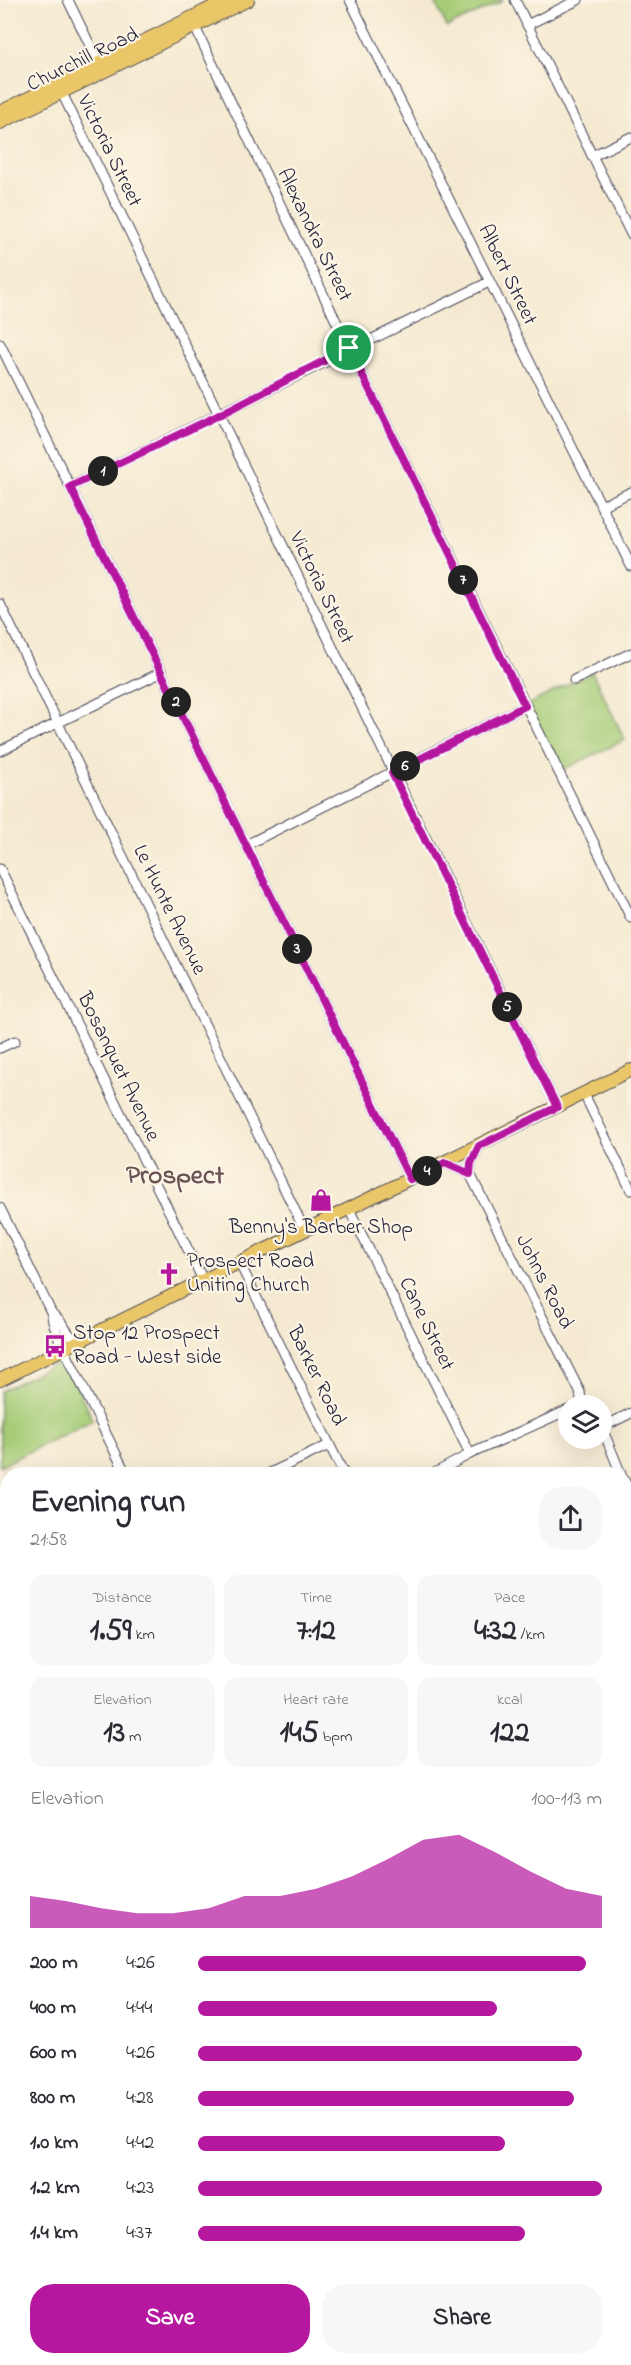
<!DOCTYPE html>
<html lang="en">
<head>
<meta charset="utf-8">
<style>
  body { margin:0; font-family:"Indie Flower",sans-serif; background:#f7f7f7; color:#2b2b33; height:100vh; display:flex; flex-direction:column; font-size:22px; white-space:nowrap }
  * { box-sizing:border-box; margin:0 }
  p { font-size:20px; color:#7c7c81 }
  .icon { flex:none; width:33px; height:33px; fill:none; stroke:currentColor; stroke-width:2; stroke-linecap:round; stroke-linejoin:round }
  .map { position:relative; flex:1; overflow:hidden }
  .sheet { position:absolute; left:0px; top:1467px; width:632px; height:898px; display:flex; flex-direction:column; background:#fff; border-radius:24px 24px 0 0; box-shadow:0 6px 24px #0002 }
  .sheet>* { flex:none }
  .tools { position:absolute; left:558px; top:1395px; display:grid; gap:12px }
  .tools a { display:grid; place-items:center; width:54px; height:54px; border-radius:50%; background:#fff; box-shadow:0 6px 24px #0002; font-size:30px }
  .pin { position:absolute; display:grid; place-items:center; width:51px; height:51px; color:#fff; margin:-26px; border:3px solid #fff; border-radius:50%; box-shadow:0 2px 6px #0007 }
  .km { position:absolute; width:30px; height:30px; margin:-15px; border-radius:50%; background:#222; color:#fff; font-size:16px; line-height:30px; text-align:center }
  .round { display:grid; place-items:center; flex:none; width:63px; height:63px; border-radius:24px; background:#f7f7f7 }
  .summary { display:flex; align-items:center; justify-content:space-between; height:102px; padding:0 30px }
  h1 { font-size:33px; font-weight:700; line-height:45px }
  .metrics { display:grid; grid-template-columns:repeat(3,1fr); gap:9px; height:102px; padding:6px 30px }
  .metrics div { display:grid; align-content:center; border-radius:15px; background:#f7f7f7; text-align:center }
  .metrics b { font-size:30px; font-weight:700 }
  .metrics small { font-size:16px; font-weight:400 }
  .metrics p { font-size:16px }
  .chart { height:168px; padding:12px 30px }
  .chart p { display:flex; justify-content:space-between }
  .chart svg { width:100%; height:108px; margin-top:6px; fill:#b5179e; opacity:.7 }
  .action { display:flex; gap:12px; margin-top:auto; padding:12px 30px }
  .action a { flex:1; height:69px; border-radius:24px; background:#b5179e; color:#fff; font-size:24px; font-weight:700; line-height:69px; text-align:center }
  .action a+a { background:#f7f7f7; color:#2b2b33 }
  ul { padding:0 30px; list-style:none; font-size:20px }
  li { display:grid; grid-template-columns:96px 72px 1fr; align-items:center; height:45px }
  li i { height:15px; border-radius:8px; background:#b5179e }
  .map>svg:first-child { display:block }
  .built { fill:#f7d0ca }
  .green { fill:#a6cc77; stroke:#647759; stroke-width:1.5 }
  .lines { fill:none; stroke-linecap:round; stroke-linejoin:round }
  .minor-casing { stroke:#424052; stroke-width:11 }
  .major-casing { stroke:#424052; stroke-width:14 }
  .highway-casing { stroke:#424052; stroke-width:16 }
  .minor { stroke:#fff; stroke-width:9 }
  .major { stroke:#e9c769; stroke-width:12 }
  .highway { stroke:#e9c769; stroke-width:14 }
  .route-casing { stroke:#fff; stroke-width:12 }
  .route { stroke:#b5179e; stroke-width:8 }
  .labels { text-anchor:middle; dominant-baseline:central; stroke-width:4.5; stroke-linejoin:round; paint-order:stroke }
  .street-label { font-size:21px; fill:#22223b; stroke:#fcf5e5 }
  .poi-label { font-size:21px; fill:#22223b; stroke:#fcf5e5; text-anchor:start }
  .district-label { font-size:27px; font-weight:bold; fill:#685254; stroke:#fcf5e5 }
</style>
</head>
<body>
<div class="map">
<svg width="631" height="2365" viewBox="0 0 631 2365">
  <rect width="100%" height="100%" fill="#fcf5e5"/>
  <filter id="ink" filterUnits="userSpaceOnUse"><feTurbulence type="fractalNoise" baseFrequency=".0167" numOctaves="2"/><feDisplacementMap in="SourceGraphic" scale="12" xChannelSelector="R" yChannelSelector="G"/><feConvolveMatrix kernelMatrix="1 2 1 2 8 2 1 2 1" color-interpolation-filters="sRGB"/></filter>
  <filter id="wash" filterUnits="userSpaceOnUse"><feTurbulence type="fractalNoise" baseFrequency=".008" numOctaves="4" result="noise"/><feDisplacementMap in="SourceGraphic" scale="24" xChannelSelector="R" yChannelSelector="G"/><feGaussianBlur stdDeviation="1.35" result="paint"/><feColorMatrix in="noise" values="0 0 0 0 0 0 0 0 0 0 0 0 0 0 0 0 0 1.4 0 .05"/><feComposite in="paint" operator="in"/></filter>
  <g filter="url(#wash)">
    <rect width="100%" height="100%" fill="#f5ead1"/>
    <polygon class="built" points="631,2233 631,2365 307,2365 321,2358 624,2358 624,2236"/>
    <g class="green">
      <polygon points="434,0 502,0 503,1 447,27"/>
      <polygon points="592,672 625,740 558,772 525,706"/>
      <polygon points="59,1362 67,1367 93,1420 0,1466 0,1391"/>
      <polygon points="0,2105 7,2120 7,2200 0,2204"/>
      <polygon points="131,2358 249,2358 235,2365 150,2365"/>
    </g>
  </g>
  <g filter="url(#ink)">
    <g class="lines">
      <g class="minor-casing">
        <g id="minor">
          <polyline points="68,0 101,68"/>
          <polyline points="350,0 631,566"/>
          <polyline points="515,0 631,234"/>
          <polyline points="193,23 349,348 631,918"/>
          <polyline points="527,25 578,0"/>
          <polyline points="59,87 557,1107"/>
          <polyline points="592,156 631,137"/>
          <polyline points="0,344 410,1179"/>
          <polyline points="70,487 489,282"/>
          <polyline points="601,506 631,492"/>
          <polyline points="0,604 305,1231"/>
          <polyline points="574,680 631,653"/>
          <polyline points="0,751 162,672"/>
          <polyline points="246,845 525,706"/>
          <polyline points="0,869 203,1280"/>
          <polyline points="0,1048 15,1041"/>
          <polyline points="584,1094 631,1190"/>
          <polyline points="479,1146 471,1163 470,1174 580,1392 582,1406"/>
          <polyline points="445,1163 470,1174"/>
          <path d="M0 1208 52 1314C52 1331 62 1332 59 1352"/>
          <polyline points="349,1209 470,1454"/>
          <polyline points="239,1262 344,1474"/>
          <path d="M52 1314C65 1321 65 1336 79 1341"/>
          <polyline points="64,1349 126,1474"/>
          <polyline points="602,1428 621,1474"/>
          <polyline points="603,1430 607,1425 631,1413"/>
          <polyline points="268,1474 329,1445"/>
          <polyline points="433,1474 470,1454 568,1410"/>
          <polyline points="624,1480 631,1495"/>
          <polyline points="624,1555 631,1551"/>
          <polyline points="0,1654 8,1669"/>
          <polyline points="624,1764 631,1761"/>
          <polyline points="0,1768 8,1764"/>
          <polyline points="624,1952 631,1948"/>
          <polyline points="0,2029 8,2044"/>
          <polyline points="624,2045 631,2059"/>
          <polyline points="624,2234 631,2231"/>
          <polyline points="394,2358 397,2365"/>
          <polyline points="596,2358 599,2365"/>
        </g>
      </g>
      <g class="major-casing">
        <g id="major">
          <polyline points="0,112 227,0"/>
          <polyline points="0,123 248,0"/>
          <polyline points="0,1380 631,1070"/>
        </g>
      </g>
      <g class="highway-casing">
        <g id="highway">
          <polyline points="624,2314 631,2310"/>
          <polyline points="624,2331 631,2328"/>
          <polyline points="521,2365 535,2358"/>
          <polyline points="556,2365 570,2358"/>
        </g>
      </g>
      <use href="#minor" class="minor"/>
      <use href="#major" class="major"/>
      <use href="#highway" class="highway"/>
    </g>
  </g>
  <g class="lines" filter="url(#ink)">
    <g class="route-casing">
      <polygon id="route" points="349,348 525,706 392,773 557,1107 479,1146 471,1163 470,1174 445,1163 410,1179 70,487 217,416"/>
    </g>
    <use href="#route" class="route"/>
  </g>
  <defs>
    <g id="shop-bare" transform="scale(1.8)"><path d="M-5-2.5h2.3a2.7 3.5 0 0 1 5.4 0H5L5.5 6h-11ZM-1.5-2.5h3a1.5 2.3 0 0 0-3 0Z" fill="#b5179e" stroke="#fcf5e5" stroke-width="2.5" paint-order="stroke"/></g>
    <g id="church-bare" transform="scale(1.8)"><path d="M-1.2-6h2.4v3.5h3.3v2.4h-3.3V6h-2.4V-.1h-3.3v-2.4h3.3Z" fill="#b5179e" stroke="#fcf5e5" stroke-width="2.5" paint-order="stroke"/></g>
    <g id="bus-bare" transform="scale(1.8)"><path d="M-5-6H5V4H4V6H2V4H-2V6H-4V4H-5ZM-3.5-4V0h7V-4ZM-3.5 1.2v1.5H-2V1.2ZM2 1.2v1.5H3.5V1.2Z" fill="#b5179e" stroke="#fcf5e5" stroke-width="2.5" paint-order="stroke"/></g>
  </defs>
  <g fill-rule="evenodd">
    <use href="#shop-bare" x="321" y="1200"/>
    <use href="#church-bare" x="169" y="1274"/>
    <use href="#bus-bare" x="55" y="1346"/>
  </g>
  <g class="labels">
    <g class="street-label">
      <text transform="translate(83 60) rotate(-26)">Churchill Road</text>
      <text transform="translate(109 151) rotate(64)">Victoria Street</text>
      <text transform="translate(314 235) rotate(64)">Alexandra Street</text>
      <text transform="translate(507 275) rotate(64)">Albert Street</text>
      <text transform="translate(321 588) rotate(64)">Victoria Street</text>
      <text transform="translate(169 910) rotate(64)">Le Hunte Avenue</text>
      <text transform="translate(118 1067) rotate(64)">Bosanquet Avenue</text>
      <text transform="translate(544 1282) rotate(63)">Johns Road</text>
      <text transform="translate(426 1324) rotate(64)">Cane Street</text>
      <text transform="translate(316 1376) rotate(64)">Barker Road</text>
    </g>
    <g class="poi-label">
      <text x="321" y="1228" text-anchor="middle">Benny's Barber Shop</text>
      <text x="187" y="1262">Prospect Road<tspan x="187" dy="24">Uniting Church</tspan></text>
      <text x="73" y="1334">Stop 12 Prospect<tspan x="73" dy="24">Road - West side</tspan></text>
    </g>
    <g class="district-label">
      <text x="175" y="1176">Prospect</text>
    </g>
  </g>
</svg>
<div class="tools">
<a><svg class="icon" aria-label="layers" viewBox="0 0 24 24"><path d="M12 4l9 5-9 5-9-5zM3 14l9 5 9-5"/></svg></a>
</div>
<div class="pin" style="left:349px;top:348px;background:#1e9e55"><svg class="icon" aria-label="arrive" viewBox="0 0 24 24"><path d="M6 21V4h12l-3 4 3 4H6"/></svg></div>
<b class="km" style="left:103px;top:471px">1</b>
<b class="km" style="left:176px;top:702px">2</b>
<b class="km" style="left:297px;top:949px">3</b>
<b class="km" style="left:427px;top:1171px">4</b>
<b class="km" style="left:507px;top:1007px">5</b>
<b class="km" style="left:405px;top:766px">6</b>
<b class="km" style="left:463px;top:580px">7</b>
<section class="sheet">
<div class="summary"><div><h1>Evening run</h1><p>21:58</p></div><a class="round"><svg class="icon" aria-label="share" viewBox="0 0 24 24"><path d="M12 15V3M7 8l5-5 5 5M5 13v7h14v-7"/></svg></a></div>
<div class="metrics">
<div><p>Distance</p><b>1.59<small> km</small></b></div>
<div><p>Time</p><b>7:12</b></div>
<div><p>Pace</p><b>4:32<small> /km</small></b></div>
</div>
<div class="metrics">
<div><p>Elevation</p><b>13<small> m</small></b></div>
<div><p>Heart rate</p><b>145<small> bpm</small></b></div>
<div><p>kcal</p><b>122</b></div>
</div>
<div class="chart"><p><span>Elevation</span>100–113 m</p>
<svg viewBox="0 0 160 44" preserveAspectRatio="none"><path d="M0 44V31L10 33L20 36L30 38L40 38L50 36L60 31L70 31L80 28L90 23L100 16L110 8L120 6L130 13L140 21L150 28L160 31V44z"/></svg>
</div>
<ul>
<li><b>200 m</b>4:26<i style="width:96%"></i></li>
<li><b>400 m</b>4:44<i style="width:74%"></i></li>
<li><b>600 m</b>4:26<i style="width:95%"></i></li>
<li><b>800 m</b>4:28<i style="width:93%"></i></li>
<li><b>1.0 km</b>4:42<i style="width:76%"></i></li>
<li><b>1.2 km</b>4:23<i style="width:100%"></i></li>
<li><b>1.4 km</b>4:37<i style="width:81%"></i></li>
</ul>
<div class="action"><a>Save</a><a>Share</a></div>
</section>
</div>
</body>
</html>
